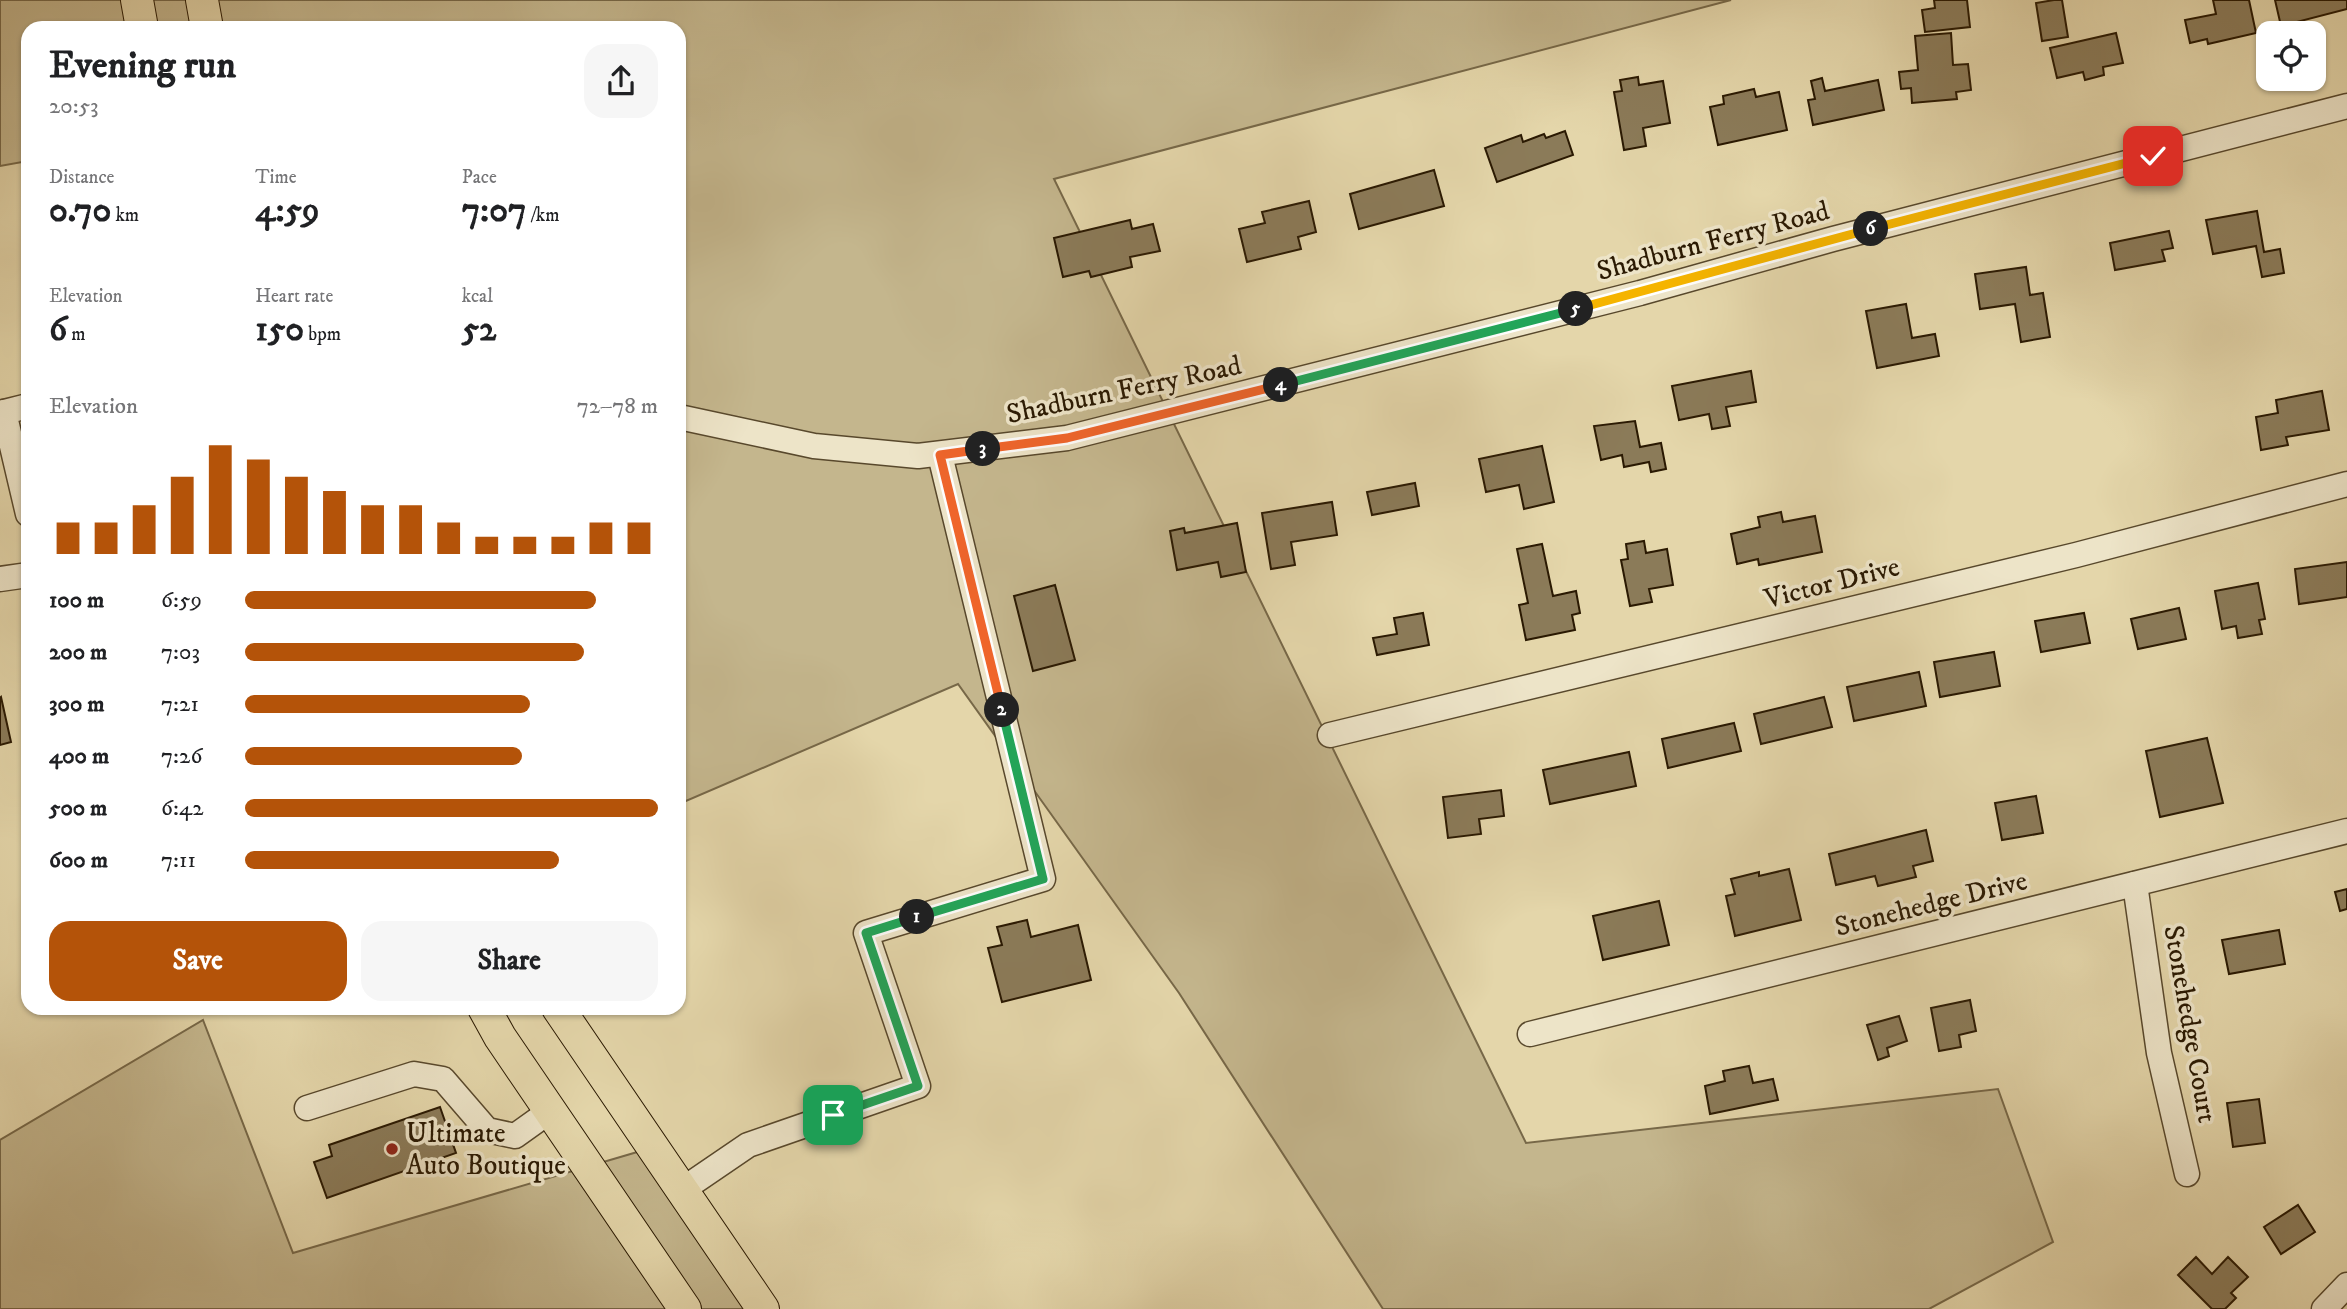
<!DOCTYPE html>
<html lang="en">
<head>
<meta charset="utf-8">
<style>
  body { margin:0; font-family:"IM FELL DW Pica",serif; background:#f6f6f6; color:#202124; height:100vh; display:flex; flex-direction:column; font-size:26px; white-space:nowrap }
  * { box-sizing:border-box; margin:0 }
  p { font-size:23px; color:#757577 }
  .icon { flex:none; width:38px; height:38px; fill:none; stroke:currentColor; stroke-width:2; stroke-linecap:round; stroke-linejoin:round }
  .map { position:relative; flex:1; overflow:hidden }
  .details { position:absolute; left:21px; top:21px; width:665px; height:994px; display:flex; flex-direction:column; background:#fff; border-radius:21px; box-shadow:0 2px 5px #0004 }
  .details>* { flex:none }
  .tools { position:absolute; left:2256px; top:21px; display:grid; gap:14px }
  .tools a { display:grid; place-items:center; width:70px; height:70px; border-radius:14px; background:#fff; box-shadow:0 2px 5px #0004; font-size:35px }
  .pin { position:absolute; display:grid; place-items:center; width:60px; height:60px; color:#fff; margin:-30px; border-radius:14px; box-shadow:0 4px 10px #0006 }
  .km { position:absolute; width:35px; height:35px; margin:-18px; border-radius:50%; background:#222; color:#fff; font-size:19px; line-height:35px; text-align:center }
  .round { display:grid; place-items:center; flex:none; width:74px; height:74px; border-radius:21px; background:#f6f6f6 }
  .summary { display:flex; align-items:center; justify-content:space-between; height:119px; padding:0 28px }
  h1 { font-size:38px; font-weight:700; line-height:52px }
  .figures { display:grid; grid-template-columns:repeat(3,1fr); gap:10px; height:119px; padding:7px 28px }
  .figures div { display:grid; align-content:center }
  .figures b { font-size:35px; font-weight:700 }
  .figures small { font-size:19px; font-weight:400 }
  .figures p { font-size:19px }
  .chart { height:196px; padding:14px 28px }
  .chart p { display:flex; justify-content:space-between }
  .chart svg { width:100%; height:126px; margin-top:7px; stroke:#b45309; stroke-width:6 }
  .primary-button { display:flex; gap:14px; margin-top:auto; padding:14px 28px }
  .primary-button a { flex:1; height:80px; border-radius:21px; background:#b45309; color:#fff; font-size:28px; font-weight:700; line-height:80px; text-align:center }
  .primary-button a+a { background:#f6f6f6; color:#202124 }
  ul { padding:0 28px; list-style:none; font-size:23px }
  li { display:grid; grid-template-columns:112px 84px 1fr; align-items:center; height:52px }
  li i { height:18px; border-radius:9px; background:#b45309 }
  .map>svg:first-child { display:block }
  .green { fill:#c4b68d; stroke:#776848; stroke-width:2 }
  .building { fill:#8b7b59; stroke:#2a1902; stroke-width:2 }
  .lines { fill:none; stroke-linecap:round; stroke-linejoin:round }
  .minor-casing { stroke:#58482c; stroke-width:27 }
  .major-casing { stroke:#2a1902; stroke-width:34 }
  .minor { stroke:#ede4c8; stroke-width:24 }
  .major { stroke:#e4d6aa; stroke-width:32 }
  .split-1-casing { stroke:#fff; stroke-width:14 }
  .split-2-casing { stroke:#fff; stroke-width:14 }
  .split-3-casing { stroke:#fff; stroke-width:14 }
  .split-4-casing { stroke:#fff; stroke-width:14 }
  .split-5-casing { stroke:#fff; stroke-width:14 }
  .split-6-casing { stroke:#fff; stroke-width:14 }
  .split-7-casing { stroke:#fff; stroke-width:14 }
  .split-1 { stroke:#22a559; stroke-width:9 }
  .split-2 { stroke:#22a559; stroke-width:9 }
  .split-3 { stroke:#f0652b; stroke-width:9 }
  .split-4 { stroke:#f0652b; stroke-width:9 }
  .split-5 { stroke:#22a559; stroke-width:9 }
  .split-6 { stroke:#f5b400; stroke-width:9 }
  .split-7 { stroke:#f5b400; stroke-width:9 }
  .poi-dot { fill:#8f2418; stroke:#ede4c8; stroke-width:2.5 }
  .labels { text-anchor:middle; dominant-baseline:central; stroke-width:7; stroke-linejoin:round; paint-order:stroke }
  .street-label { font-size:28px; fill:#2a1902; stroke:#ede4c8 }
  .poi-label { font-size:28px; fill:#2a1902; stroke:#ede4c8; text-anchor:start }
</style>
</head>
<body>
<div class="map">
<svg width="2347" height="1309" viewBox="0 0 2347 1309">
  <rect width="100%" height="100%" fill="#e4d6aa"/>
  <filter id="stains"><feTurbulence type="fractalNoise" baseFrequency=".00286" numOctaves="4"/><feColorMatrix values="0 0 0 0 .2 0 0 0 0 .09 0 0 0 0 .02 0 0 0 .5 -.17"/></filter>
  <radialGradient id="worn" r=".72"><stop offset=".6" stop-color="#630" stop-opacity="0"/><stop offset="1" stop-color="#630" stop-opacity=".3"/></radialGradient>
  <g class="green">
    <polygon points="0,0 1731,0 1054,179 1526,1143 1998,1089 2053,1242 1929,1309 1383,1309 1179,993 958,684 679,804 679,28 28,28 28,161 0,166"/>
    <polygon points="203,1020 293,1253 651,1148 763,1309 0,1309 0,1140"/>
  </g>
  <g class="building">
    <polygon points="1934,0 1967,0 1970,27 1925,32 1922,10 1935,8"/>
    <polygon points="2054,0 2062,0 2068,37 2042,41 2036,3"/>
    <polygon points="2213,0 2249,0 2256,33 2208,44 2207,39 2190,43 2185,20 2216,14"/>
    <polygon points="2275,0 2347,0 2347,9 2281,26"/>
    <polygon points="1951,33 1953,65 1968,64 1971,90 1956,92 1957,99 1912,103 1911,88 1901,89 1899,72 1918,70 1915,36"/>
    <polygon points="2116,33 2123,63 2103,67 2104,75 2085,80 2083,72 2057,78 2050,48"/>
    <polygon points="1638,77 1639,85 1663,81 1670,123 1643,128 1646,146 1624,150 1614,92 1622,91 1620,80"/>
    <polygon points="1822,78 1825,91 1878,80 1884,110 1813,125 1808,100 1815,99 1811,81"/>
    <polygon points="1754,89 1756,97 1779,92 1787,130 1718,145 1710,107 1724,104 1723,96"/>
    <polygon points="1565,131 1573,155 1497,182 1485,148 1521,135 1523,142 1544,134 1546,138"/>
    <polygon points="1434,170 1444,206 1359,229 1350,194"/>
    <polygon points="1309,201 1316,232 1298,237 1301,249 1247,262 1239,229 1265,223 1262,212"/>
    <polygon points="2257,211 2264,252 2280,249 2284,273 2262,277 2256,246 2213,254 2206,220"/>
    <polygon points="1130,220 1132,229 1153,224 1160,251 1130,257 1132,267 1091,277 1089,271 1063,277 1054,238"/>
    <polygon points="2169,231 2173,248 2162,250 2165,261 2115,270 2110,243"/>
    <polygon points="2026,267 2030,295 2043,293 2050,337 2021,342 2015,304 1980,309 1975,274"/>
    <polygon points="1906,304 1912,338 1935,334 1939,356 1877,368 1866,311"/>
    <polygon points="1751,371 1756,402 1726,407 1730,426 1712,429 1709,414 1679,420 1672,386"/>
    <polygon points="2322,391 2329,430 2286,437 2288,445 2261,450 2256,417 2278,413 2276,400"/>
    <polygon points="1635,421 1640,447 1661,443 1666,469 1651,472 1649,462 1624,467 1622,455 1601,460 1594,426"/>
    <polygon points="1542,446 1554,502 1524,509 1519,485 1486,492 1479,459"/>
    <polygon points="1415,483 1419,506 1372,515 1367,492"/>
    <polygon points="1332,502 1337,535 1291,542 1295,565 1271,569 1262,513"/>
    <polygon points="1781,512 1783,522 1815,516 1822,552 1759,565 1758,559 1737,564 1731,534 1760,527 1758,517"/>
    <polygon points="1237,523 1246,572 1221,577 1218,562 1177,570 1170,531 1184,528 1185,533"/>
    <polygon points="1644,541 1646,553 1667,549 1673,585 1649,589 1652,602 1630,606 1621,560 1628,559 1626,544"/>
    <polygon points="1542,544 1553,596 1576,591 1580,613 1572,615 1575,630 1526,640 1519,605 1528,603 1517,549"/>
    <polygon points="2347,562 2347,597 2299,604 2295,569"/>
    <polygon points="2258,583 2265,619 2259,620 2262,634 2238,638 2236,626 2222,629 2215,591"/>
    <polygon points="1055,585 1075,660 1033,671 1014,596"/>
    <polygon points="2179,608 2186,639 2138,649 2131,619"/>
    <polygon points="1423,613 1429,645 1377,655 1373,638 1397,634 1394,618"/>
    <polygon points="2084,613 2090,643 2041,652 2035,621"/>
    <polygon points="1994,652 2000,686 1940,697 1934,662"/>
    <polygon points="1919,672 1926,706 1854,721 1847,687"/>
    <polygon points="1,697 11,742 0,745 0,698"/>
    <polygon points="1824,697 1832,727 1761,744 1754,714"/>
    <polygon points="1734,723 1741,751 1668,768 1662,739"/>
    <polygon points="2207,738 2223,803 2160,817 2146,751"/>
    <polygon points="1629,752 1636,786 1550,804 1543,770"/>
    <polygon points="1501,790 1504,816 1479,819 1481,834 1448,838 1443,797"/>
    <polygon points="2036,796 2043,833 2002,840 1995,803"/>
    <polygon points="1926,830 1933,861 1913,866 1916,877 1878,886 1875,876 1836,885 1829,854"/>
    <polygon points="1789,869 1801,920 1735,936 1726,896 1735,894 1731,879 1759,872 1759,876"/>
    <polygon points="2347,889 2347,909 2340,911 2335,892"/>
    <polygon points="1659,901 1669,945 1603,960 1593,916"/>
    <polygon points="1027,920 1031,937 1078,925 1091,980 1002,1002 988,948 1002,945 997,927"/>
    <polygon points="2279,930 2285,964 2229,974 2222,940"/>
    <polygon points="1970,1000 1976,1031 1959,1035 1961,1047 1939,1051 1931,1008"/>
    <polygon points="1899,1016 1907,1041 1887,1048 1889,1056 1878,1060 1867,1025"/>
    <polygon points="1749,1066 1753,1083 1773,1079 1778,1100 1710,1114 1705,1086 1725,1081 1723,1071"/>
    <polygon points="2259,1099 2265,1143 2233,1147 2227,1103"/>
    <polygon points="440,1107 456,1153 327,1198 314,1162 332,1156 329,1145"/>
    <polygon points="2298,1205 2315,1232 2281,1254 2264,1227"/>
    <polygon points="2196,1257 2212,1274 2228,1257 2248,1277 2231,1293 2236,1298 2225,1309 2212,1309 2178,1275"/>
  </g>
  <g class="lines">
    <g class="minor-casing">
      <g id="minor">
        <polyline points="4,412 28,514"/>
        <polyline points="0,413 28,406"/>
        <polyline points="679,417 814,446 918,456 1067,438 1640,293 1833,239 2347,106"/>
        <polyline points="0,579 28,575"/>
        <polyline points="1330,735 2076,555 2347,484"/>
        <polyline points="2135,884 2159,1053 2187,1174"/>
        <polyline points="1530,1034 2347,831"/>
        <polyline points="307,1108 414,1074 443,1079 487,1130 515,1136 550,1111"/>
        <polyline points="682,1190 748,1145 918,1086 866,933 1043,879 940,455"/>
        <polyline points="2324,1309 2347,1285"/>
      </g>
    </g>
    <g class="major-casing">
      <g id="major">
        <polyline points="137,0 142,28"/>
        <polyline points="202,0 207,28"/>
        <polyline points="484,1008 500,1037 685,1309"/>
        <polyline points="558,1008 763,1309"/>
      </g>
    </g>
    <use href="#minor" class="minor"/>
    <use href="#major" class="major"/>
  </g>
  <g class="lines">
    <g class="split-1-casing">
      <polyline id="split-1" points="833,1115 918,1086 866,933 917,917"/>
    </g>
    <g class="split-2-casing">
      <polyline id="split-2" points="917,917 1043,879 1002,710"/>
    </g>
    <g class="split-3-casing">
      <polyline id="split-3" points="983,449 940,455 1002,710"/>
    </g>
    <g class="split-4-casing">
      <polyline id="split-4" points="983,449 1067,438 1281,385"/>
    </g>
    <g class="split-5-casing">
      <polyline id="split-5" points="1281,385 1576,309"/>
    </g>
    <g class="split-6-casing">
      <polyline id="split-6" points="1576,309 1871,229"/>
    </g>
    <g class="split-7-casing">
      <polyline id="split-7" points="1871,229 2153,156"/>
    </g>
    <use href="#split-1" class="split-1"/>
    <use href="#split-2" class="split-2"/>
    <use href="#split-3" class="split-3"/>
    <use href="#split-4" class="split-4"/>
    <use href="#split-5" class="split-5"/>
    <use href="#split-6" class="split-6"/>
    <use href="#split-7" class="split-7"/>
  </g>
  <circle class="poi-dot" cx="392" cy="1149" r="7"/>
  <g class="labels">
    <g class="street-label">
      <text transform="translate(1713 241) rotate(-15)">Shadburn Ferry Road</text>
      <text transform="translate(1124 390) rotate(-12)">Shadburn Ferry Road</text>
      <text transform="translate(1832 583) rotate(-14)">Victor Drive</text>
      <text transform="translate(1931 904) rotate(-14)">Stonehedge Drive</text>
      <text transform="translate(2190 1024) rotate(80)">Stonehedge Court</text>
    </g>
    <g class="poi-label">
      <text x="406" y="1133">Ultimate<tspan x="406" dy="32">Auto Boutique</tspan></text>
    </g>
  </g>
  <rect width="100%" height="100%" filter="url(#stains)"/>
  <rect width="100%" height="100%" fill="url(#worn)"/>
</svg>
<div class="tools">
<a><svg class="icon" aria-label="locate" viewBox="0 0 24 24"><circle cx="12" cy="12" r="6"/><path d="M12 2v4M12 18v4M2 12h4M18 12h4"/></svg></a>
</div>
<div class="pin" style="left:833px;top:1115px;background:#1e9e55"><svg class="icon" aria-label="arrive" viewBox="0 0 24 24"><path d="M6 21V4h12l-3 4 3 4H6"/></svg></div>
<div class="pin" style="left:2153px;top:156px;background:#d93025"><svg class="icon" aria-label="check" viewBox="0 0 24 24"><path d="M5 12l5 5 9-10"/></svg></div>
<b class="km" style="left:917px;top:917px">1</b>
<b class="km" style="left:1002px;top:710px">2</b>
<b class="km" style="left:983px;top:449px">3</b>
<b class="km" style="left:1281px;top:385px">4</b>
<b class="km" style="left:1576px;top:309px">5</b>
<b class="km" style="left:1871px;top:229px">6</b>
<section class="details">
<div class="summary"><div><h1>Evening run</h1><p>20:53</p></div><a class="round"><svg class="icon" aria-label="share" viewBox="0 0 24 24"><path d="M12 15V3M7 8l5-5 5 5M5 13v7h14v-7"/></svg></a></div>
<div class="figures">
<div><p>Distance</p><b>0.70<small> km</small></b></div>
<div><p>Time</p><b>4:59</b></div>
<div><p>Pace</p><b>7:07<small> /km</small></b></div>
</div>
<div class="figures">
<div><p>Elevation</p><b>6<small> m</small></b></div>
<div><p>Heart rate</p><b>150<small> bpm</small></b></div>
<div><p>kcal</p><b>52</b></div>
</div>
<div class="chart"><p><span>Elevation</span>72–78 m</p>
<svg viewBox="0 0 160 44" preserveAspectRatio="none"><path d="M5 44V33M15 44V33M25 44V27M35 44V17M45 44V6M55 44V11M65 44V17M75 44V22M85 44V27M95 44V27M105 44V33M115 44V38M125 44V38M135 44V38M145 44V33M155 44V33"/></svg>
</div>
<ul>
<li><b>100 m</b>6:59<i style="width:85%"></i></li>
<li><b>200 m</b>7:03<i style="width:82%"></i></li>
<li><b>300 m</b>7:21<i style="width:69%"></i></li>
<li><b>400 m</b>7:26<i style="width:67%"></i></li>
<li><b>500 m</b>6:42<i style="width:100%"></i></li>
<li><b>600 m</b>7:11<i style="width:76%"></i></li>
</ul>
<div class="primary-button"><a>Save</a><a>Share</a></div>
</section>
</div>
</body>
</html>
